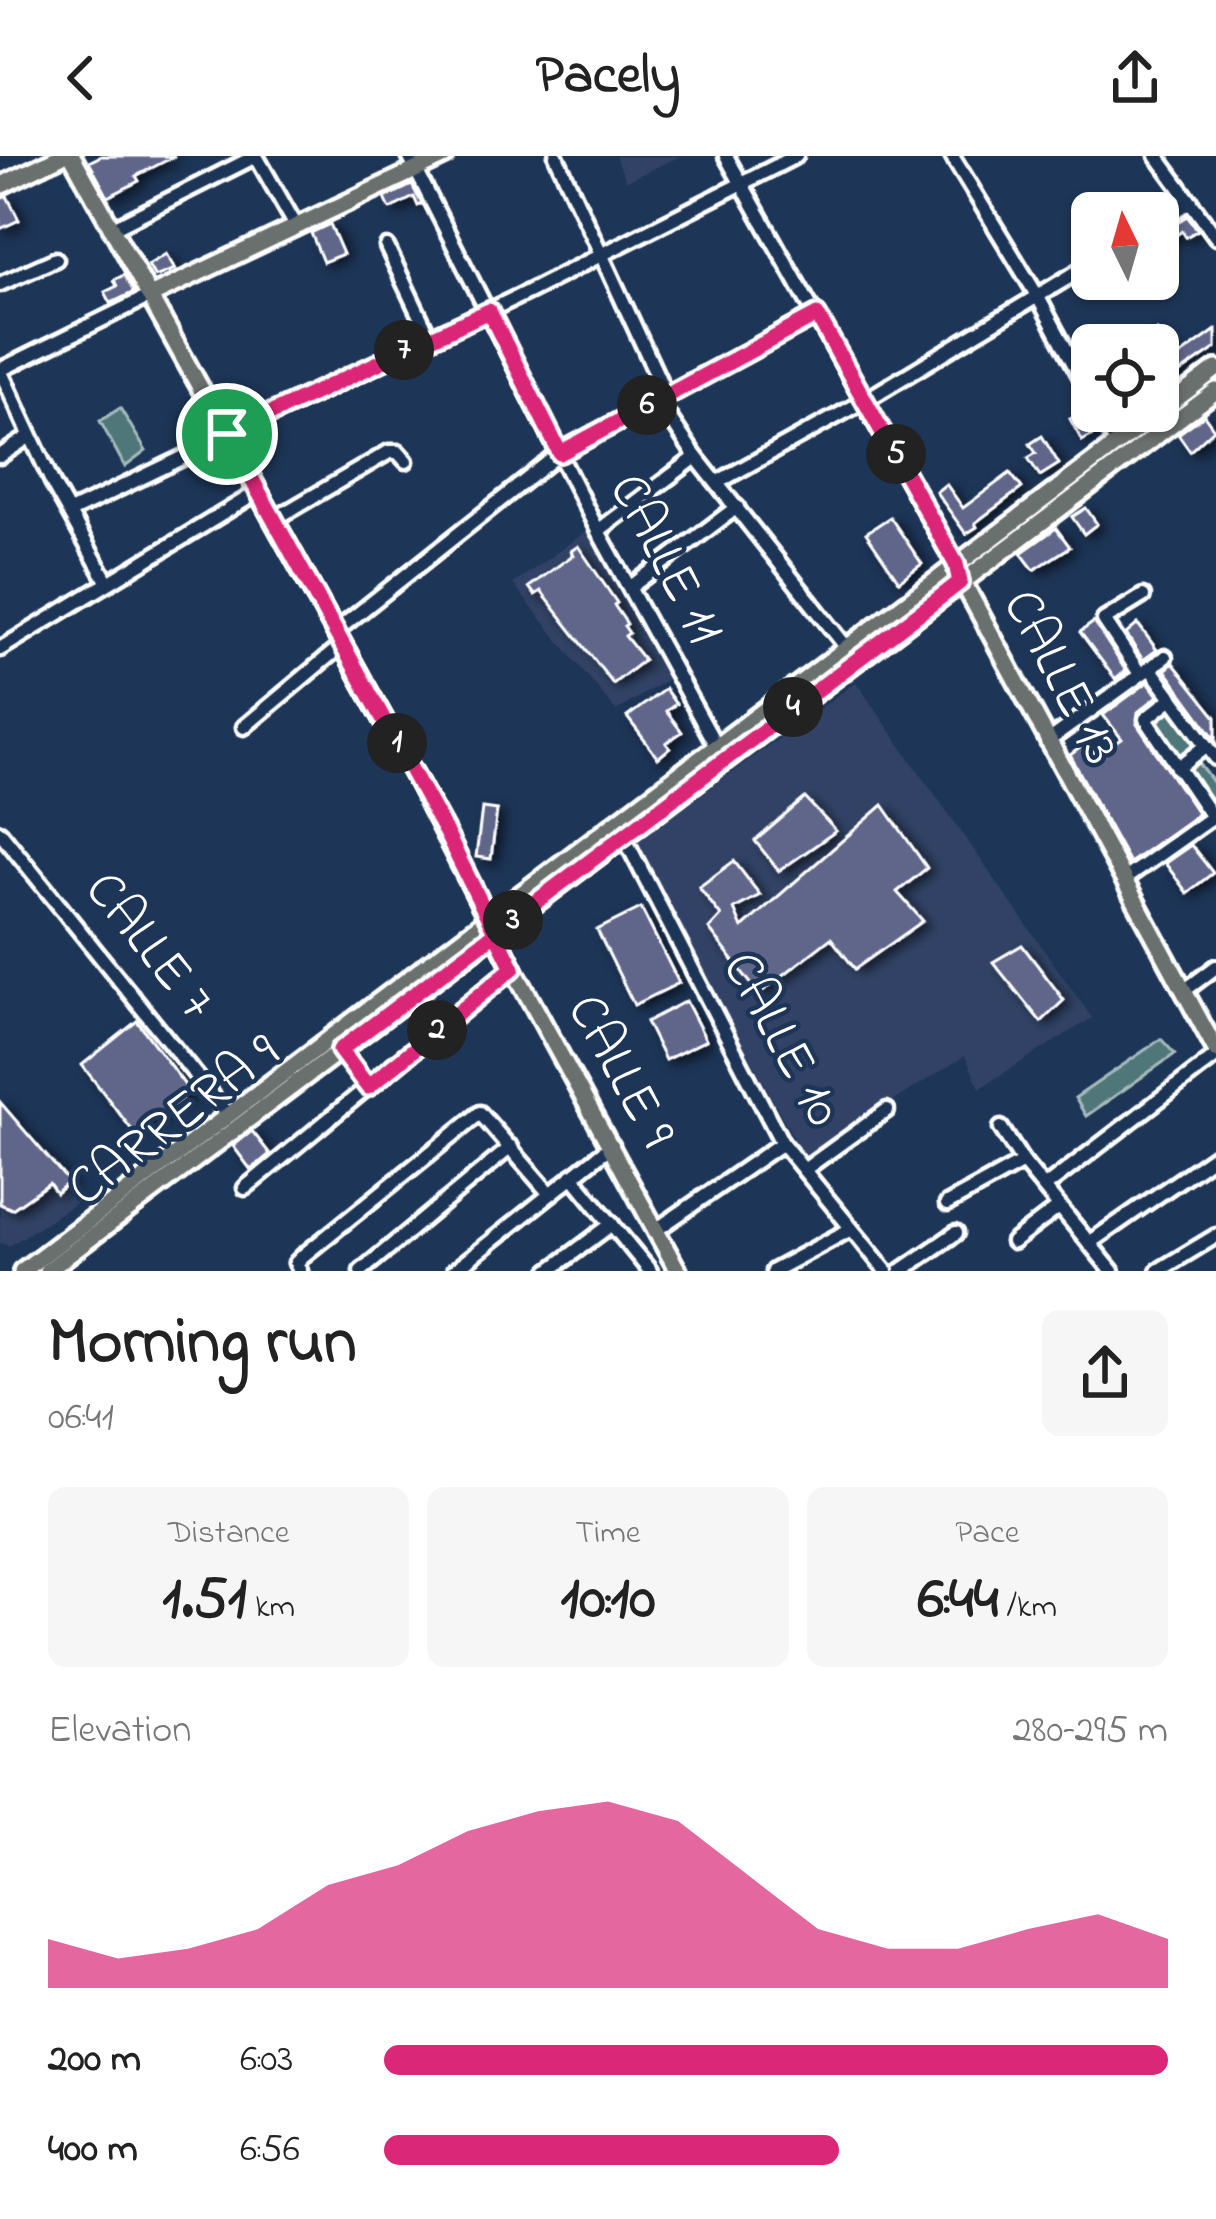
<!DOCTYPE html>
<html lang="en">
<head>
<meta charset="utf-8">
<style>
  body { margin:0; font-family:"Indie Flower",sans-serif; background:#f6f6f6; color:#222; height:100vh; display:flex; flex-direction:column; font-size:45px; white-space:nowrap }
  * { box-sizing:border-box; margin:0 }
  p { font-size:39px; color:#767676 }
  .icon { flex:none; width:66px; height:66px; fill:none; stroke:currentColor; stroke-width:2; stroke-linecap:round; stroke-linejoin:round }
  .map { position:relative; height:1115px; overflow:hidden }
  .drawer { display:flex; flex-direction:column; background:#fff; flex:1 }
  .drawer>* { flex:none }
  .needle { width:78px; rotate:355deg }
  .fabs { position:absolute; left:1071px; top:36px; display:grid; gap:24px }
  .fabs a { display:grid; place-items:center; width:108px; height:108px; border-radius:18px; background:#fff; box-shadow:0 3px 9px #0004; font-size:60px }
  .pin { position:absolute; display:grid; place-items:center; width:102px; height:102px; color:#fff; margin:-51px; border:6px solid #fff; border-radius:50%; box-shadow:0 3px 12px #0007 }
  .km { position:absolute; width:60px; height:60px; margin:-30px; border-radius:50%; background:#222; color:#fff; font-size:33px; line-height:60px; text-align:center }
  .round { display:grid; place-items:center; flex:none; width:126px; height:126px; border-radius:18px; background:#f6f6f6 }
  .head { display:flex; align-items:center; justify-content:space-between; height:204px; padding:0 48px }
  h1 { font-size:66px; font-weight:700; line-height:90px }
  .stats { display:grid; grid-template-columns:repeat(3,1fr); gap:18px; height:204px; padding:12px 48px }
  .stats div { display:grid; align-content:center; border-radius:18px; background:#f6f6f6; text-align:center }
  .stats b { font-size:60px; font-weight:700 }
  .stats small { font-size:33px; font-weight:400 }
  .stats p { font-size:33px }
  .chart { height:336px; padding:24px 48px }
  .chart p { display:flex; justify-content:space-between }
  .chart svg { width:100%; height:216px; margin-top:12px; fill:#db2777; opacity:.7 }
  ul { padding:0 48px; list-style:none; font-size:39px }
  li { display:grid; grid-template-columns:192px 144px 1fr; align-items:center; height:90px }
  li i { height:30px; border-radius:15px; background:#db2777 }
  header { display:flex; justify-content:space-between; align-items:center; height:156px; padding:0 48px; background:#fff; font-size:54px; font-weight:700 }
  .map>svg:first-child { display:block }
  .built { fill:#314366 }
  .green { fill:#4f777a; stroke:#a7bbbc; stroke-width:3 }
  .building { fill:#60658a; stroke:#fff; stroke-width:3; filter:url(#shadow) }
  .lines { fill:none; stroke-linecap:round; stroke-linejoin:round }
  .minor-casing { stroke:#fff; stroke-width:21 }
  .major-casing { stroke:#fff; stroke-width:24 }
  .minor { stroke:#1d3557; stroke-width:12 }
  .major { stroke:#6b706d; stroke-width:15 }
  .route-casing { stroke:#fff; stroke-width:24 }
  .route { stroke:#db2777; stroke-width:15 }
  .labels { text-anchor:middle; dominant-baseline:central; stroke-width:9; stroke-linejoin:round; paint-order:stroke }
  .street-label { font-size:54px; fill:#fff; stroke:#1d3557 }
</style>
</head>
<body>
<header><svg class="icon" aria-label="back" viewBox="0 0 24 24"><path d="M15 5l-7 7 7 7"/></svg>Pacely<svg class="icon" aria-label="share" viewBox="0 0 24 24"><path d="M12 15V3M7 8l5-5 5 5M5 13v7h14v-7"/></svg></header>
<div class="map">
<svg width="1216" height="1115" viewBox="0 0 1216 1115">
  <defs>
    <filter id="shadow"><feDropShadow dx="6" dy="4" stdDeviation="6" flood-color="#0009"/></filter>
  </defs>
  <rect width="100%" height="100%" fill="#1d3557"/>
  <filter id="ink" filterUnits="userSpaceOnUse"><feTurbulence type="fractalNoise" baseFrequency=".00833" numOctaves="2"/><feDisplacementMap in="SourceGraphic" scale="24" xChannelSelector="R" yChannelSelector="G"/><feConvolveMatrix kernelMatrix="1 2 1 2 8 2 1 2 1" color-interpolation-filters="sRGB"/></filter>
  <g filter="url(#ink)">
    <g class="built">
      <polygon points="615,0 681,0 626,25"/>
      <polygon points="592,371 668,523 616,555 513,428"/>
      <polygon points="856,526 1092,862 980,932 965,900 804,1001 635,687"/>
      <polygon points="0,945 83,1042 9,1090 0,1087"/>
    </g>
    <g class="green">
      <polygon points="120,252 146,295 125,311 100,265"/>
      <polygon points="1172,549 1202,589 1179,606 1149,565"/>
      <polygon points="1196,603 1216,630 1216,637 1210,643 1216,656 1204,664 1175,617"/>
      <polygon points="1161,883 1175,898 1086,960 1075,942"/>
    </g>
    <g class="building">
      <polygon points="101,0 175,0 136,20 139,25 108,41 89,6"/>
      <polygon points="412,29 422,48 418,50 414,41 390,53 385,42"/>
      <polygon points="7,40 19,64 0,73 0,43"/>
      <polygon points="1187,60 1198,74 1186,81 1182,75 1169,84 1163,75"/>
      <polygon points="330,68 343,98 323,106 311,77"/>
      <polygon points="166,98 175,113 155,121 148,109"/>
      <polygon points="124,119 134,136 111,147 105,136 117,130 114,124"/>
      <polygon points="1157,174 1177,202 1216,174 1216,192 1158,232 1158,189 1136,189"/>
      <polygon points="1082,257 1093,279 1082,285 1070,263"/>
      <polygon points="1204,259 1214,273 1190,295 1178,278"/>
      <polygon points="1042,280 1059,308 1040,320 1028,302 1036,297 1030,288"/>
      <polygon points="1010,317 1022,332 975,367 977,371 966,378 936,336 946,328 963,352"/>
      <polygon points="1086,352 1097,368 1084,378 1072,361"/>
      <polygon points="890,361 922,408 899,425 866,377"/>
      <polygon points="1056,372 1070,391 1034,414 1021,397"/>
      <polygon points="578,390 617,447 614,449 627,468 624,470 629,477 625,480 644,504 613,528 541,435 535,439 529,431 573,399 571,395"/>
      <polygon points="1094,466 1126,515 1115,523 1080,476"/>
      <polygon points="1138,468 1157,494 1143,504 1126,478"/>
      <polygon points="1173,507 1216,561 1216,584 1165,514"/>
      <polygon points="1148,526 1158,540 1138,556 1137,568 1198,658 1129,707 1070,599 1087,587 1096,601 1122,583 1103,559"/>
      <polygon points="665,533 676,548 666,555 682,576 666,587 670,592 658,602 627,561"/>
      <polygon points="805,642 836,675 779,715 755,685"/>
      <polygon points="883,649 927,712 897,736 923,765 855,813 831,782 759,838 709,773 721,760 699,731 734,705 760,739 734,753 742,772"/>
      <polygon points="482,652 497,654 491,703 476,701"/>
      <polygon points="1191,689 1213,717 1187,737 1165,707"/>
      <polygon points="641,752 679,827 634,849 597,774"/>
      <polygon points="1022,789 1064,844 1041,866 993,806"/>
      <polygon points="433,843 443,856 428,868 418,856"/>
      <polygon points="686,845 706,884 665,904 646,866"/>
      <polygon points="137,865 190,936 135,978 82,909"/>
      <polygon points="0,946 69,1026 56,1037 49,1027 12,1053 0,1048"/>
      <polygon points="252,975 270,998 251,1014 233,990"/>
    </g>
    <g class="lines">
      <g class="minor-casing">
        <g id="minor">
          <polyline points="256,0 296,70"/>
          <polyline points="409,0 598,375 716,590"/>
          <polyline points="556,0 666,239"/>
          <polyline points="726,0 955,408"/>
          <polyline points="952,0 1038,141 1092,242"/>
          <polyline points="1157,0 1216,81"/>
          <polyline points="1158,66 1191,45"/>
          <polyline points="113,72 256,0"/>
          <polyline points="387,91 430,182"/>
          <polyline points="0,128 56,103"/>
          <polyline points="0,214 54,330 108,427"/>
          <polyline points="0,214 152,139"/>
          <polyline points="657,243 696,301 847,492"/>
          <polyline points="1099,255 1117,289"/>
          <polyline points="0,300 30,280"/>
          <polyline points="718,326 866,244 1092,107"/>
          <polyline points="70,356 530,135 796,0"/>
          <polyline points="273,364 389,296 398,296 406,305"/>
          <polyline points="598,375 696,301"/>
          <polyline points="632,430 737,351"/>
          <polyline points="335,476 560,297 817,159"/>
          <polyline points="0,493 258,336"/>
          <polyline points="1150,512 1216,602"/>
          <polyline points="1140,518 1104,464 1143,440"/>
          <polyline points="1172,542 1146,563 1212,661"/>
          <polyline points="244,571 342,489"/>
          <polyline points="1047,586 1165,501"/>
          <polyline points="1178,612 1206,590"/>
          <polyline points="0,676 228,959"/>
          <polyline points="623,679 782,987 886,1115"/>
          <polyline points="1123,724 1215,659"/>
          <polyline points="1184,835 1216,811"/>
          <polyline points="340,894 368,931"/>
          <polyline points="1001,972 1023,1006 1112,1115"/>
          <polyline points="804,1014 887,954"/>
          <polyline points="572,1020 650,1115"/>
          <polyline points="1045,1031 1216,900"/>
          <polyline points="245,1032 513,812"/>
          <polyline points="947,1048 1023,1006"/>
          <polyline points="656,1074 782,987"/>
          <polyline points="1013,1086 1059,1051"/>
          <polyline points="1089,1087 1216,999"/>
          <polyline points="300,1115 296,1107 304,1099 480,957 550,1038"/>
          <polyline points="361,1115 511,991"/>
          <polyline points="454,1115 612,989"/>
          <polyline points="549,1115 612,1068"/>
          <polyline points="773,1115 851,1073"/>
          <polyline points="901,1115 956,1077"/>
          <polyline points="1158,1115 1216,1080"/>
        </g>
      </g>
      <g class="major-casing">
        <g id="major">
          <polyline points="72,0 415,620 513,812 678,1115"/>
          <polyline points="0,30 61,0"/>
          <polyline points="152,139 445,0"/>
          <polyline points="958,417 1216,894"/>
          <polyline points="22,1115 1216,213"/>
          <polyline points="47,1115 1216,235"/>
        </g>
      </g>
      <use href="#minor" class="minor"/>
      <use href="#major" class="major"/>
    </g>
  </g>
  <g class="lines" filter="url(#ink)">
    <g class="route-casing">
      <path id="route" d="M227 278 446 677 513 812 368 931 340 894C542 742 744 588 946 437L960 426 956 408 817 159 560 297 489 155 227 278"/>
    </g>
    <use href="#route" class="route"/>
  </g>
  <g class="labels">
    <g class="street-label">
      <text transform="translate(664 404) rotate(62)">CALLE 11</text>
      <text transform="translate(1059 522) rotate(62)">CALLE 13</text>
      <text transform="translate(148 791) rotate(51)">CALLE 7</text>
      <text transform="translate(780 884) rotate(61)">CALLE 10</text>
      <text transform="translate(619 916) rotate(61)">CALLE 9</text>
      <text transform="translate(175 966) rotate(-37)">CARRERA 9</text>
    </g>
  </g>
</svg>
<div class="fabs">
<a><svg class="needle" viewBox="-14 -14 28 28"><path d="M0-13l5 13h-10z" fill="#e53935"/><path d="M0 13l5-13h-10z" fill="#767676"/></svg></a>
<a><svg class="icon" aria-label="locate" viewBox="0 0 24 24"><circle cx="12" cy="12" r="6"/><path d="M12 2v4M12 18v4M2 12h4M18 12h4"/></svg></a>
</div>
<div class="pin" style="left:227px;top:278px;background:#1e9e55"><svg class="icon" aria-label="arrive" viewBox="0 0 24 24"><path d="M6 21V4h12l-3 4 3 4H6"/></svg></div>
<b class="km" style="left:397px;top:587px">1</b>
<b class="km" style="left:437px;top:874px">2</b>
<b class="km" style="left:513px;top:764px">3</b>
<b class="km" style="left:793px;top:551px">4</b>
<b class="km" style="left:896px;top:298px">5</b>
<b class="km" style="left:647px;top:249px">6</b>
<b class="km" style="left:404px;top:194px">7</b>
</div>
<section class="drawer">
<div class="head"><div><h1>Morning run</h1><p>06:41</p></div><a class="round"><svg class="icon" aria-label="share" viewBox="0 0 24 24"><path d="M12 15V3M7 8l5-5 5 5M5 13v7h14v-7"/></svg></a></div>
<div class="stats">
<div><p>Distance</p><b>1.51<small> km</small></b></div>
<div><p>Time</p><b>10:10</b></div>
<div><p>Pace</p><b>6:44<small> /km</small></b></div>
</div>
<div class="chart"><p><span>Elevation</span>280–295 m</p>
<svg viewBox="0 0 160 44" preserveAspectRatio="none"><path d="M0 44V34L10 38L20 36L30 32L40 23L50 19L60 12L70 8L80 6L90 10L100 21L110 32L120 36L130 36L140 32L150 29L160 34V44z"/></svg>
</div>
<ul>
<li><b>200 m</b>6:03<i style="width:100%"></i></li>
<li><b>400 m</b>6:56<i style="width:58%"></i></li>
</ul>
</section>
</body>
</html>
